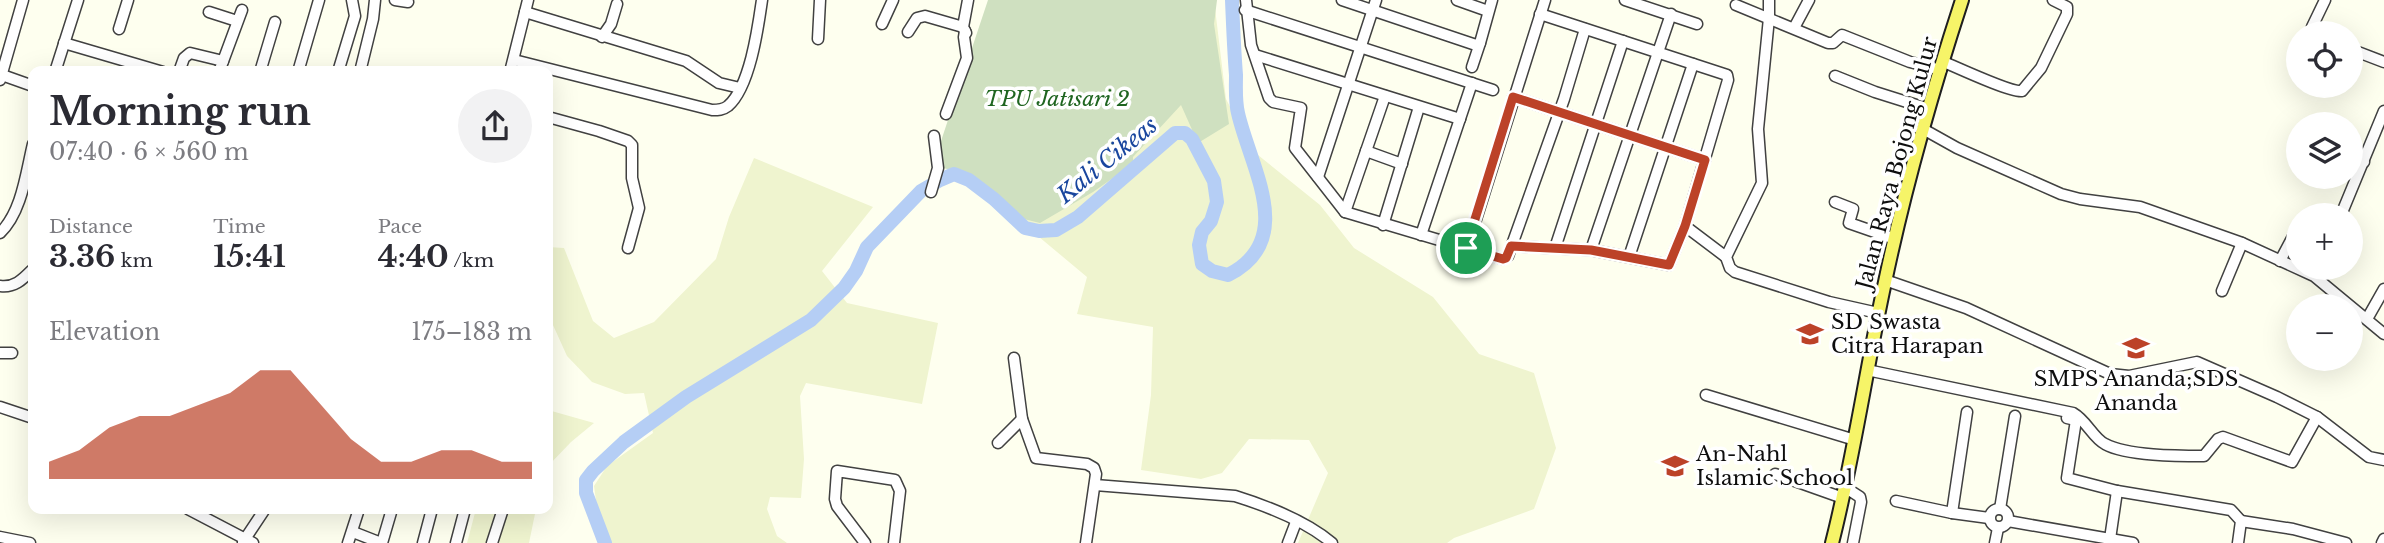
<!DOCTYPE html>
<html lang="en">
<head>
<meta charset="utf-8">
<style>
  body { margin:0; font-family:"Libre Baskerville",serif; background:#f2f2f3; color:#2b2b33; height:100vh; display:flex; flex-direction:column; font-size:26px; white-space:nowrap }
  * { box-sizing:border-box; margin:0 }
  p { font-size:23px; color:#7c7c81 }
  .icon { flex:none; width:38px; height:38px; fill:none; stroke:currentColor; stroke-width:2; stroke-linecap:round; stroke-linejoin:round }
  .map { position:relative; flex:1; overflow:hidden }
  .side { position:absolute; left:28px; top:66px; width:525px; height:448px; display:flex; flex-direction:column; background:#fff; border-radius:14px; box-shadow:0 7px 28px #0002 }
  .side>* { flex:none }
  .fabs { position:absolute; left:2286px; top:21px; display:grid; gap:14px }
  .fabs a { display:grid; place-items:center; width:77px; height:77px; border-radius:50%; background:#fff; box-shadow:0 7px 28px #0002; font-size:35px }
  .pin { position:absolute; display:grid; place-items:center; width:60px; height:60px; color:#fff; margin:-30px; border:4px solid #fff; border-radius:50%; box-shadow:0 2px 7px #0007 }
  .round { display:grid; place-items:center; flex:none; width:74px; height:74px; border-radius:37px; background:#f2f2f3 }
  .overview { display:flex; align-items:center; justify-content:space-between; height:119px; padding:0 21px }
  h1 { font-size:38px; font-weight:800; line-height:52px }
  .figures { display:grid; grid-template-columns:repeat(3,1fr); gap:10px; height:119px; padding:7px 21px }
  .figures div { display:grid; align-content:center }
  .figures b { font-size:30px; font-weight:800 }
  .figures small { font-size:19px; font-weight:400 }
  .figures p { font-size:19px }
  .chart { height:196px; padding:14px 21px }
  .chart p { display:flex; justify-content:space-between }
  .chart svg { width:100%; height:126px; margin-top:7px; fill:#bc4228; opacity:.7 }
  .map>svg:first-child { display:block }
  .farmland { fill:#eff4cf }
  .cemetery { fill:#cfe0c0 }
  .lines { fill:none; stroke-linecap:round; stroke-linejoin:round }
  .river { stroke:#b5cef5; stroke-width:14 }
  .minor-casing { stroke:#414141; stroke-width:13 }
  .major-casing { stroke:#1f1f1f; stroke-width:16 }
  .minor { stroke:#fff; stroke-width:10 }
  .major { stroke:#f6f468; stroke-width:12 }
  .route-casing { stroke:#fff; stroke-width:14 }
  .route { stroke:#bc4228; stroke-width:9 }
  .labels { text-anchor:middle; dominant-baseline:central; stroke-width:7; stroke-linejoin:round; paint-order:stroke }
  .park-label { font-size:21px; font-style:italic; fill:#1f6520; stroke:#fff }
  .street-label { font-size:21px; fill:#0e0e0e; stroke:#fff }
  .poi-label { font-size:21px; fill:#0e0e0e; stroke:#fff; text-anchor:start }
  .water-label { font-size:23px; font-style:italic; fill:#19469e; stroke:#fff }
</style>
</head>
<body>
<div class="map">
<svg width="2384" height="543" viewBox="0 0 2384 543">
  <rect width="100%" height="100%" fill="#feffef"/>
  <g class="farmland">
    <polygon points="1214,0 1226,99 1253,151 1320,205 1354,248 1433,297 1479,354 1534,373 1556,448 1534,509 1454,538 1447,543 1298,543 1328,473 1309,440 1249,439 1222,473 1201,479 1141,470 1151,395 1153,327 1077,314 1087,277 947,160"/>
    <polygon points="754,158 873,207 822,271 847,303 938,323 922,404 806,383 800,396 804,459 801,498 770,497 767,509 777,536 787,543 604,543 600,529 594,486 607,466 653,433 644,393 625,394 592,382 567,356 548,314 548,247 564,248 593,321 614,338 654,322 716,259 729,217"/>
    <polygon points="548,410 594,423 571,442 548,466"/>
    <polygon points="476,509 536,509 529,543 467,543"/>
  </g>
  <polygon class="cemetery" points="988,0 1217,0 1214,24 1229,124 1198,143 1181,105 1133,157 1133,164 1093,192 1040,223 1020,218 975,177 933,165"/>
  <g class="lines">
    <path class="river" d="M605 543 586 493V480L593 471 624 442 686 397 811 320 844 288 856 271 867 247 921 191 940 180 954 174 969 180 994 199 1025 228 1039 231 1056 230 1078 217 1175 133H1185L1192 139 1214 181 1217 202 1211 221 1202 232 1199 245 1202 264 1212 271 1228 275C1298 240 1250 167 1238 113 1235 101 1236 87 1236 75 1234 50 1233 25 1232 0"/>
    <g class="minor-casing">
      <g id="minor">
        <polyline points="395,0 408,2"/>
        <polyline points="1246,0 1251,45 1269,98 1273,102 1301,108 1295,148 1345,212 1503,259 1508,256 1564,99 1585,29"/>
        <polyline points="1342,0 1476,45 1480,43 1492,0"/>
        <polyline points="1457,0 1488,11"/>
        <polyline points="1625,0 1697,24"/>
        <polyline points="1769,0 1769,18 1758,129 1762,183 1726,257 1730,268 1735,272 1829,302 1878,313"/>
        <polyline points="1736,5 1828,43 1833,43 1842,35 1910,62 1941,70"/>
        <polyline points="1245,10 1493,90"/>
        <polyline points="209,12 237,21"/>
        <polyline points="525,12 686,61 719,83 740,88"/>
        <polyline points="882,24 893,0"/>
        <polyline points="1794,28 1809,0"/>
        <polyline points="119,29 128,0"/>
        <polyline points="908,32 917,18 925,16 963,27"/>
        <polyline points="966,33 963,27 968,0"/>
        <polyline points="2312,33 2312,27 2325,0"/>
        <polyline points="602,37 611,24 617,4"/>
        <polyline points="818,39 820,0"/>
        <polyline points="64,43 163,72"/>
        <polyline points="2350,49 2384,62"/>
        <polyline points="1255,55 1460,119"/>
        <path d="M514 60 712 110C718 110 723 110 728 106 750 87 758 28 762 0"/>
        <path d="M1944 62C1958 68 2012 93 2022 91L2041 68 2067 14V7L2053 0"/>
        <polyline points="1472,67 1480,43"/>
        <polyline points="55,72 78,0"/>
        <polyline points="179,72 184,58 190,53 223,61"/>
        <polyline points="219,72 242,10"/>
        <polyline points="260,72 275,22"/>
        <polyline points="298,72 319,0"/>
        <polyline points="338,72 355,16 352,0"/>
        <polyline points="360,72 373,19 375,0"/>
        <polyline points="510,72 528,0"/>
        <polyline points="2,75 33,86"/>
        <polyline points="1835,76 1875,92 1929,109"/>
        <polyline points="0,80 23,0"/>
        <polyline points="1513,97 1705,160"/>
        <polyline points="946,114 967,58 964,37 965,31"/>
        <polyline points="548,117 599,131 628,141 632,145 632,178 639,208 628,248"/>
        <polyline points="1923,129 1957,148 2061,194 2080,199 2140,207 2242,243 2314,276 2384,334"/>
        <polyline points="1366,151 1402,164"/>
        <polyline points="2350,156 2364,162"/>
        <polyline points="1318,177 1376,0"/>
        <polyline points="931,192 938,168 934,136"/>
        <polyline points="1835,202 1853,209 1849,223 1895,239"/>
        <polyline points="1345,212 1385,96"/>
        <polyline points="2341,215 2384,111"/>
        <polyline points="1383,225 1419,107"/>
        <polyline points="1685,226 1726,257"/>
        <path d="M0 233C22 212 26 173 33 144"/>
        <polyline points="1421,235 1472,83"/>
        <polyline points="1511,246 1591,250 1669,265 1685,226 1728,80 1727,75 1540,14"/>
        <polyline points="1467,248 1545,0"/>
        <polyline points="1555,248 1623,41"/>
        <polyline points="1591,250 1671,14"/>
        <polyline points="1629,257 1693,64"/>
        <polyline points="2280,261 2297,229"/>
        <polyline points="1885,280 1966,308 2110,374 2129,376 2197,362 2277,397 2317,417 2369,457 2384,460"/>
        <path d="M0 286C15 288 23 279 33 269"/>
        <polyline points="2222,291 2242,243"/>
        <polyline points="2367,319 2384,289"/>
        <polyline points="0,353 12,353"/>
        <polyline points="1014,358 1022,419 1036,458 1087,464 1094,468 1096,474 1086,543"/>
        <path d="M1867 370 2073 413C2087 421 2093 438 2105 444 2127 456 2178 456 2204 456L2218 439 2223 437 2292 462 2317 417"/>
        <polyline points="1706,395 1855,440"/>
        <polyline points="0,407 33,418"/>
        <polyline points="2067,418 2076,420 2067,478 2117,491 2231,510 2241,521 2238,543"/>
        <polyline points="998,443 1022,419"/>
        <polyline points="1775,474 1843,498"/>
        <path d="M1095 485 1235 496C1267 506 1306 521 1332 543"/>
        <polyline points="1846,488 1860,497 1861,502 1853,543"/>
        <polyline points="1896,501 1952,513 1989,518"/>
        <circle cx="1999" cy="518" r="9"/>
        <polyline points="188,509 253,543"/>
        <polyline points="2000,509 2015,416"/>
        <polyline points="1952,513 1967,412"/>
        <polyline points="2008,521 2133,543"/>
        <polyline points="2241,521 2293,529 2346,543"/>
        <polyline points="353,532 381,543"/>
        <polyline points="0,537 30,543"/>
        <polyline points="2110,539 2117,491"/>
        <polyline points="243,542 265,509"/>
        <polyline points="348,543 359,509"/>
        <polyline points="382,543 392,509"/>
        <polyline points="423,543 432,509"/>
        <polyline points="456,543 465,509"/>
        <polyline points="492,543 503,509"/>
        <polyline points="865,543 837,506 835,499 837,471 895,480 900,491 894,543"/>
        <polyline points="1288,543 1296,522"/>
        <polyline points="1995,543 1998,528"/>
        <polyline points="2382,543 2384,539"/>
      </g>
    </g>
    <g class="major-casing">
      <path id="major" d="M1832 543C1854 457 1866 369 1885 282 1905 187 1932 92 1962 0"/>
    </g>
    <use href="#minor" class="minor"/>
    <use href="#major" class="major"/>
  </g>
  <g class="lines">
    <g class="route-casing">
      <polygon id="route" points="1513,97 1705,160 1685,226 1669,265 1591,250 1511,246 1506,258 1503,259 1466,248"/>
    </g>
    <use href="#route" class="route"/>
  </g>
  <defs>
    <g id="school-bare" transform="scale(2.1)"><path d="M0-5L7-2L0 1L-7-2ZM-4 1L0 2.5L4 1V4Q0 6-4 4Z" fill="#bc4228" stroke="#fff" stroke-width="2.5" paint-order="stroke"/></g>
  </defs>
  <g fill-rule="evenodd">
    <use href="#school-bare" x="1810" y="334"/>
    <use href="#school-bare" x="2136" y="348"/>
    <use href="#school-bare" x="1675" y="466"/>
  </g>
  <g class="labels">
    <g class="park-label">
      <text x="1057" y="99">TPU Jatisari 2</text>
    </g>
    <g class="street-label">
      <text transform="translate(1897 163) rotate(-75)">Jalan Raya Bojong Kulur</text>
    </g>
    <g class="poi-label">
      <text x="1831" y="322">SD Swasta<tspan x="1831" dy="24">Citra Harapan</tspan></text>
      <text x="2136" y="379" text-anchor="middle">SMPS Ananda;SDS<tspan x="2136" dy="24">Ananda</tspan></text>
      <text x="1696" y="454">An-Nahl<tspan x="1696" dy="24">Islamic School</tspan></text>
    </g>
    <g class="water-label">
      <text transform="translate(1107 160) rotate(-39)">Kali Cikeas</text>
    </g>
  </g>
</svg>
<div class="fabs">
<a><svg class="icon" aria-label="locate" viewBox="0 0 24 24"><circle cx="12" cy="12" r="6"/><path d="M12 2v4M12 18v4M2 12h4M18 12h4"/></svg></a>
<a><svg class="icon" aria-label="layers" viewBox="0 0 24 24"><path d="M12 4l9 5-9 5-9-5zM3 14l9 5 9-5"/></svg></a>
<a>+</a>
<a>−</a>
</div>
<div class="pin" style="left:1466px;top:248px;background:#1e9e55"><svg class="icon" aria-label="arrive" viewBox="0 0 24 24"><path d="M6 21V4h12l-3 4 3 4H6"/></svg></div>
<section class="side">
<div class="overview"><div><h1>Morning run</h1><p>07:40 · 6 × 560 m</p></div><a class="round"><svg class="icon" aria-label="share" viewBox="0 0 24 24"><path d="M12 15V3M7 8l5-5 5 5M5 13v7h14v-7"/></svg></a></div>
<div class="figures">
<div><p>Distance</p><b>3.36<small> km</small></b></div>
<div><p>Time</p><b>15:41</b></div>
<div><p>Pace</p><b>4:40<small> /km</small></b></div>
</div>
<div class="chart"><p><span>Elevation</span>175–183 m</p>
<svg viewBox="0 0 160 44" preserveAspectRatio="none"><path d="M0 44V38L10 34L20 26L30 22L40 22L50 18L60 14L70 6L80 6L90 18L100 30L110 38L120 38L130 34L140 34L150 38L160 38V44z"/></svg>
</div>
</section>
</div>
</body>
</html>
